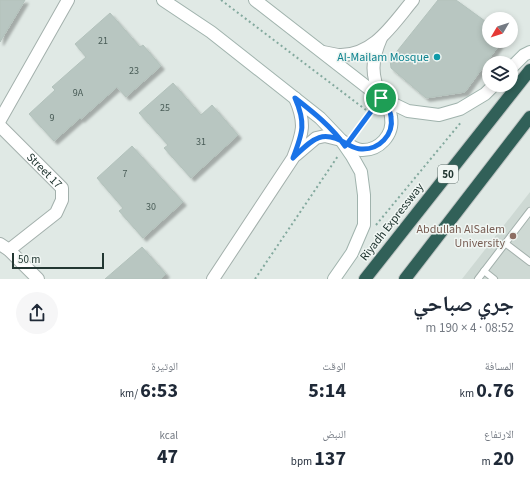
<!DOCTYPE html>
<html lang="ar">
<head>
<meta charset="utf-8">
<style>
  body { margin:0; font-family:"Source Sans 3","Noto Naskh Arabic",sans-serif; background:#f6f6f7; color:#1f2937; direction:rtl; height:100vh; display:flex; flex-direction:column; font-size:15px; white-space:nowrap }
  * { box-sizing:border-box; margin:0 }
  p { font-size:13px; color:#747a83 }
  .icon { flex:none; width:22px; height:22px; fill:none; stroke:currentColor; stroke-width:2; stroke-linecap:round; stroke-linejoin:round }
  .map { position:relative; height:279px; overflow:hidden; direction:ltr }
  .sheet { display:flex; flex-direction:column; background:#fff; flex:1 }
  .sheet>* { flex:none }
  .needle { width:26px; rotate:231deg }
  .tools { position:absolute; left:482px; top:12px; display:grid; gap:8px }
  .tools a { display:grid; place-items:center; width:36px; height:36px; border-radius:50%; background:#fff; box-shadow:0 2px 6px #0003; font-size:20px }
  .scale { position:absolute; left:12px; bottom:10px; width:92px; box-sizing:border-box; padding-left:4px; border:2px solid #223732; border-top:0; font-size:11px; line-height:14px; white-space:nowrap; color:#223732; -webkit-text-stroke:3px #f0f6f3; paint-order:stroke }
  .pin { position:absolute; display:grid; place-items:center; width:34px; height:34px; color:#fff; margin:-17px; border:2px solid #fff; border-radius:50%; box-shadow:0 1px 4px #0007 }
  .round { display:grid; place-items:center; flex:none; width:42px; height:42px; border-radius:21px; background:#f6f6f7 }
  .head { display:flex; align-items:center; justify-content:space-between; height:68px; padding:0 16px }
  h1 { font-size:22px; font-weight:700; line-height:30px }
  .figures { display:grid; grid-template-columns:repeat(3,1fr); gap:6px; height:68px; padding:4px 16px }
  .figures div { display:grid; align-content:center }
  .figures b { font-size:20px; font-weight:700 }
  .figures small { font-size:11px; font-weight:400 }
  .figures p { font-size:11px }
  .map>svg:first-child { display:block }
  .built { fill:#ced9d4 }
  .building { fill:#b8c6c1; stroke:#b3c2bc; filter:url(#shadow) }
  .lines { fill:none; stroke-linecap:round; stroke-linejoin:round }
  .lane-casing { stroke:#a3b0ac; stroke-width:8 }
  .street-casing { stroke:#a3b0ac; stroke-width:14 }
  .secondary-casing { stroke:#a0b3ad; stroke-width:14 }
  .highway-casing { stroke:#bdc3c2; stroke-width:14 }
  .path { stroke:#83a99e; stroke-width:2; stroke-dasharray:2 3; stroke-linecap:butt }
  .lane { stroke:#fff; stroke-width:6 }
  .street { stroke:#fff; stroke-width:12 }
  .secondary { stroke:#fff; stroke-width:12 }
  .highway { stroke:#316058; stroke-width:12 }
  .route-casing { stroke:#fff; stroke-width:8 }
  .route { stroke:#1a73e8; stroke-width:5 }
  .culture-dot { fill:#0f9aa8; stroke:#f0f6f3; stroke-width:1.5 }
  .education-dot { fill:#8d6e63; stroke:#f0f6f3; stroke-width:1.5 }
  .labels { text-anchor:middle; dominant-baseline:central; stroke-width:3; stroke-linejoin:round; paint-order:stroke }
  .number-label { font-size:10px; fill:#485b56 }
  .shield { fill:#f0f6f3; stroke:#60706c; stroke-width:1 }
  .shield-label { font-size:11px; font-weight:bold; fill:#223732 }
  .culture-label { font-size:12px; fill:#0d838f; stroke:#f0f6f3; text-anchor:end }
  .street-label { font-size:12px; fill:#223732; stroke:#f0f6f3 }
  .education-label { font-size:12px; fill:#785e54; stroke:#f0f6f3; text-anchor:end }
</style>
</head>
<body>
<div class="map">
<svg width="530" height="279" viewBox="0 0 530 279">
  <defs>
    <filter id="shadow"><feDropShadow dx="3.5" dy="3.5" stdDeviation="1" flood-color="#0004"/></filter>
  </defs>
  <rect width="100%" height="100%" fill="#e0e9e5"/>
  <polygon class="built" points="530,192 530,279 462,279"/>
  <g class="building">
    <polygon points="0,0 25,0 0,42"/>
    <polygon points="438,0 456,0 489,24 489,41 502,41 465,92 426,98 391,68 390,60"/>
    <polygon points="110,13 140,47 143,45 161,66 126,97 117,87 81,119 80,118 54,141 29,114 55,90 52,87 86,57 75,44"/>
    <polygon points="173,83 201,115 212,105 238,135 191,178 164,148 168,145 139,113"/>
    <polygon points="132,146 183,202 143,238 119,211 123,208 97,178"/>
    <polygon points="142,247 166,274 161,279 105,279"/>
  </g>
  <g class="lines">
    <g class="lane-casing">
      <g id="lane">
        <polyline points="505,243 530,262"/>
        <polyline points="484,271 494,279"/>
        <polyline points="478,279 530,211"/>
      </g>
    </g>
    <g class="street-casing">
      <g id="street">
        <path d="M381 38C371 61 371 75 381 98"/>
        <path d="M323 52C328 53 333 54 338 55 373 57 393 24 413 0"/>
        <polyline points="0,120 68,0"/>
        <path id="s1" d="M0 126 62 188V200L56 213 9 250"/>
        <polyline points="296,155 316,138 325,136 341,140"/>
        <polyline points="0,244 9,250 38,279"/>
        <path d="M213 279 293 158C303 133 306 123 295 98"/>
      </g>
    </g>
    <g class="secondary-casing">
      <g id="secondary">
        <polyline points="163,0 211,32 320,118 341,140 352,156 361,172 364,195 364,225 352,253 334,279"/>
        <polyline points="255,0 381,98 408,111 439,115 460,109 485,94 494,85"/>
        <polyline points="511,68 524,55 530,52"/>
        <path d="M344 142C349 145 355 149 361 150 379 151 394 135 391 117 391 110 385 104 381 98"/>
      </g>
    </g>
    <g class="highway-casing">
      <g id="highway">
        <polyline points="365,279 530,70"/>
        <polyline points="405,279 530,117"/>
      </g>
    </g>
    <g class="path">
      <polyline points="221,0 370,113"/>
      <polyline points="354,134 374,108"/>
      <polyline points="376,225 462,121"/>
      <polyline points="255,279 338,156"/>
    </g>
    <use href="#lane" class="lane"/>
    <use href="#street" class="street"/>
    <use href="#secondary" class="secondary"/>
    <use href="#highway" class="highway"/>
  </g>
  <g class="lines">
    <g class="route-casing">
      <path id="route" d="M381 98 347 144C321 128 312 140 293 158 303 132 306 123 295 98 313 112 332 127 345 146L347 144C351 146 356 149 361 149 379 150 394 135 391 117 391 110 385 104 381 98"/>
    </g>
    <use href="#route" class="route"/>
  </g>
  <circle class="culture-dot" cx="437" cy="57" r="4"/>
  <circle class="education-dot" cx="513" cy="236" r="4"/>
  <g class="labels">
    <g class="number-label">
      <text x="103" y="41">21</text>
      <text x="134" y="71">23</text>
      <text x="78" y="93">9A</text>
      <text x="165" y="108">25</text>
      <text x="52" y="118">9</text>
      <text x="201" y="142">31</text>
      <text x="125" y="174">7</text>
      <text x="151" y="207">30</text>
    </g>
    <rect class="shield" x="438" y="165" width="20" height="18" rx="3"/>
    <g class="shield-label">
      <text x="448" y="174">50</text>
    </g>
    <g class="culture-label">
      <text x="429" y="57">Al-Mailam Mosque</text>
    </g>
    <g class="street-label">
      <text stroke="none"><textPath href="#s1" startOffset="63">Street 17</textPath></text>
      <text transform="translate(392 222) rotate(-52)">Riyadh Expressway</text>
    </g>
    <g class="education-label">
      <text x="505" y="229">Abdullah AlSalem<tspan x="505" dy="14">University</tspan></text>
    </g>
  </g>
</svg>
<div class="tools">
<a><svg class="needle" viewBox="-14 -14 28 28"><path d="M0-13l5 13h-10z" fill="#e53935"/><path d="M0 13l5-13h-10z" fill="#747a83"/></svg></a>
<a><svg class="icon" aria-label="layers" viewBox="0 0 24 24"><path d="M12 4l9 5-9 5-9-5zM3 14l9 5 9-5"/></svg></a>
</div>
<div class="scale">50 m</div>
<div class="pin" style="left:381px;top:98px;background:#1e9e55"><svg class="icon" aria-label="arrive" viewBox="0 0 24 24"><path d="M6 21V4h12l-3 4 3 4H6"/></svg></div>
</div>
<section class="sheet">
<div class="head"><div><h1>جري صباحي</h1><p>08:52 · 4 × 190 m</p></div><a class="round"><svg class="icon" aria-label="share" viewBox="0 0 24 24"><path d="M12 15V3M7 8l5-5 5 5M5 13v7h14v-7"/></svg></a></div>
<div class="figures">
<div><p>المسافة</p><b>0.76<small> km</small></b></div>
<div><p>الوقت</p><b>5:14</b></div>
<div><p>الوتيرة</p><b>6:53<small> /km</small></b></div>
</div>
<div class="figures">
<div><p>الارتفاع</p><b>20<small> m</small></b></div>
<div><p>النبض</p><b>137<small> bpm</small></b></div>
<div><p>kcal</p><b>47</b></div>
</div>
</section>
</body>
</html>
